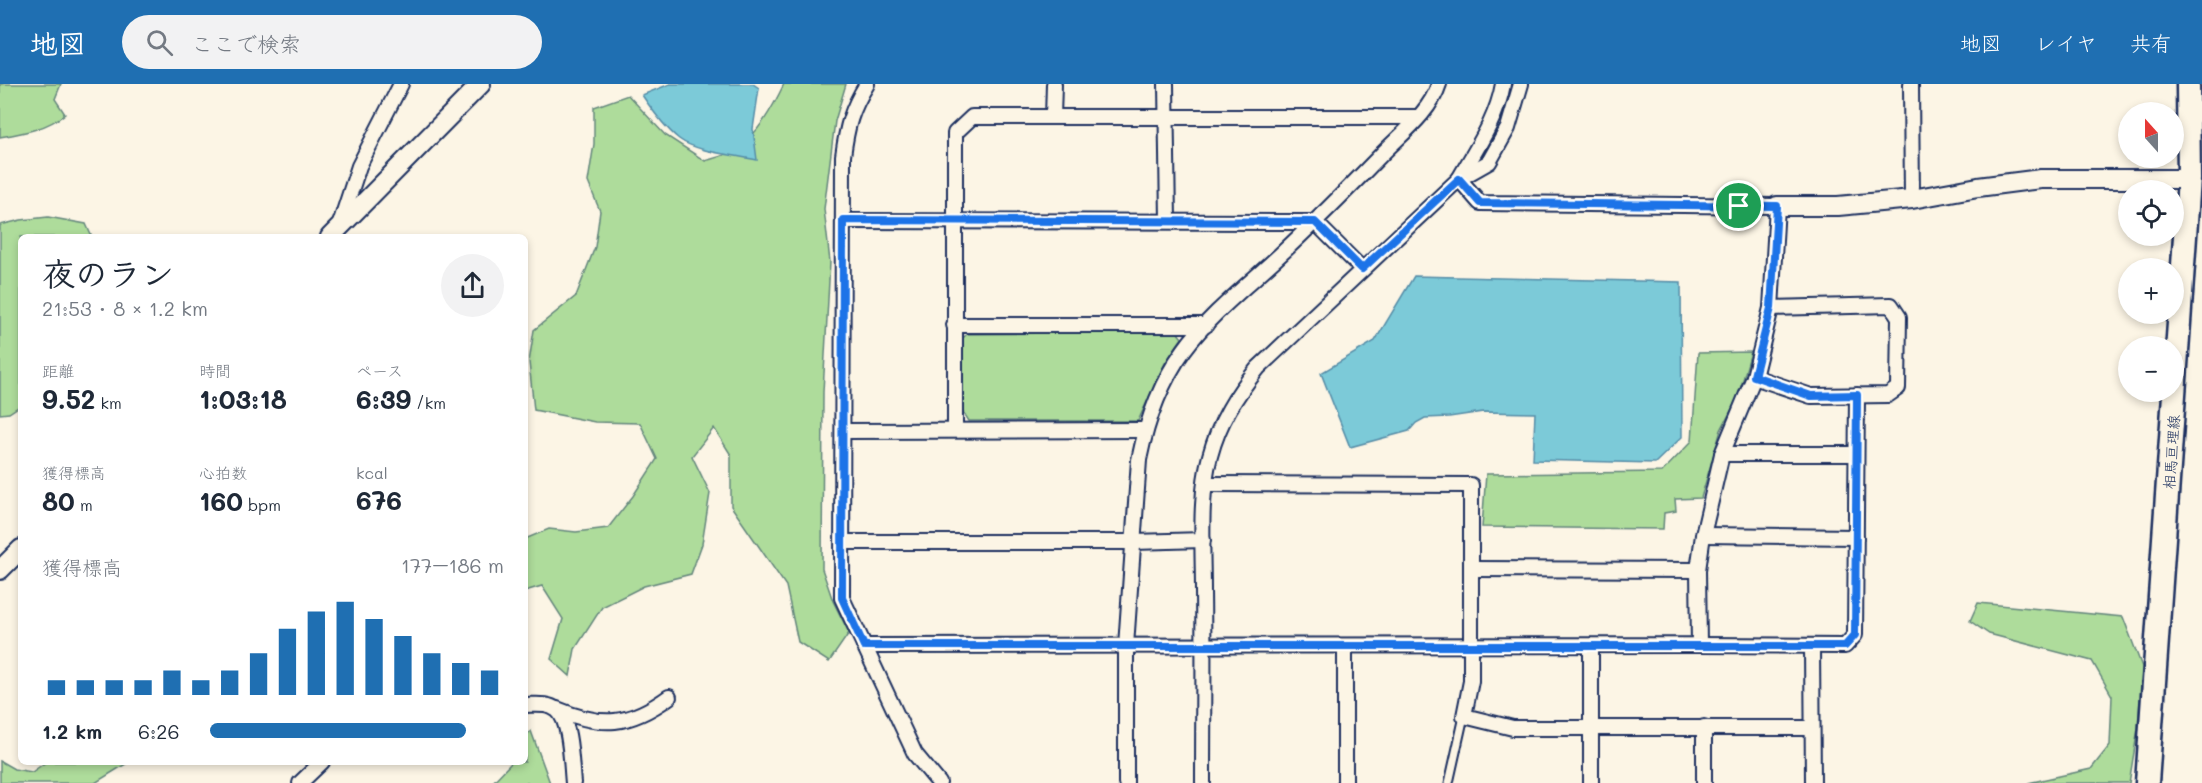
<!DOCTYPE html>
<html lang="ja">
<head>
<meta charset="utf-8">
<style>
  body { margin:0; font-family:Mali,"Klee One",sans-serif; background:#f2f2f3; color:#1f2937; height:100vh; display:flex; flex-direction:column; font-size:22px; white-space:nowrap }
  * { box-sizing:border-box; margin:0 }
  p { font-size:20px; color:#747a83 }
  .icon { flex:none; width:33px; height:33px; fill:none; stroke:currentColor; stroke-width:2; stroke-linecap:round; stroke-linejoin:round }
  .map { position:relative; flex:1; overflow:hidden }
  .drawer { position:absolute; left:18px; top:150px; width:510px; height:531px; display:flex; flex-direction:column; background:#fff; border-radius:9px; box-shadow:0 3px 9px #0003 }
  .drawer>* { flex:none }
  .needle { width:39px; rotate:339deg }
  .tools { position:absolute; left:2118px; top:18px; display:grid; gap:12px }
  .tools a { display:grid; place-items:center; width:66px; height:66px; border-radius:50%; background:#fff; box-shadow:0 3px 9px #0003; font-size:30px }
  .pin { position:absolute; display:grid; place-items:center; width:51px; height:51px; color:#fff; margin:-26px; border:3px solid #fff; border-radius:50%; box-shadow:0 2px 6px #0007 }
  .round { display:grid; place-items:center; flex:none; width:63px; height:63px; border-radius:32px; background:#f2f2f3 }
  .headline { display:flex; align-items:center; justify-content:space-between; height:102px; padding:0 24px }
  h1 { font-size:33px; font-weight:800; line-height:45px }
  .figures { display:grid; grid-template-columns:repeat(3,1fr); gap:9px; height:102px; padding:6px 24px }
  .figures div { display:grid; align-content:center }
  .figures b { font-size:26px; font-weight:800 }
  .figures small { font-size:16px; font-weight:400 }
  .figures p { font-size:16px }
  .chart { height:168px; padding:12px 24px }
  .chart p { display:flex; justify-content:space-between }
  .chart svg { width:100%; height:108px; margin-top:6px; stroke:#1f6fb2; stroke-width:6 }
  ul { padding:0 24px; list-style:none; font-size:20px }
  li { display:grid; grid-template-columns:96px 72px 1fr; align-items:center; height:45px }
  li i { height:15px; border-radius:8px; background:#1f6fb2 }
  header { display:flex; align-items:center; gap:36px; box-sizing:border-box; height:84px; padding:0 30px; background:#1f6fb2; color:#fff }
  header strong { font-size:28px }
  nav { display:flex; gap:33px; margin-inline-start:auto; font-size:21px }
  .search { width:420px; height:54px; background:#f2f2f3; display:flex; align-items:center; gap:15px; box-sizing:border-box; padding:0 21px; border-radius:33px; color:#747a83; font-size:22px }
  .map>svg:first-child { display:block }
  .green { fill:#aedc9b; stroke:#64867c; stroke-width:1.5 }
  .water { fill:#7bcad8; stroke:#558ca7; stroke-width:1.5 }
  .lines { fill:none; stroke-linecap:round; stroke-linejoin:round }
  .service-casing { stroke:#1b2f5e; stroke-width:11 }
  .minor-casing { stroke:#1b2f5e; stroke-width:18 }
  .tertiary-casing { stroke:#1b2f5e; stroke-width:22 }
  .primary-casing { stroke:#1b2f5e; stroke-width:27 }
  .service { stroke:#fcf5e5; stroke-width:7 }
  .minor { stroke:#fcf5e5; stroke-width:14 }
  .tertiary { stroke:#fcf5e5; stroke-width:18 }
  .primary { stroke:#fcf5e5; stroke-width:22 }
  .route-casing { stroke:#fff; stroke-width:12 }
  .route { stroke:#1a73e8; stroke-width:8 }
  .labels { text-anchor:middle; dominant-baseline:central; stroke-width:5; stroke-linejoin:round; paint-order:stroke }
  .street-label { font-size:15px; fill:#1b2f5e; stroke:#fcf5e5 }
</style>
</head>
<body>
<header>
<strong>地図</strong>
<div class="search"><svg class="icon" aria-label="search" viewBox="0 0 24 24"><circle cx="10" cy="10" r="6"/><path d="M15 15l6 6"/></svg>ここで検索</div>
<nav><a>地図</a><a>レイヤ</a><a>共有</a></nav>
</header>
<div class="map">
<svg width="2202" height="699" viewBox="0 0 2202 699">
  <rect width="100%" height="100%" fill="#fcf5e5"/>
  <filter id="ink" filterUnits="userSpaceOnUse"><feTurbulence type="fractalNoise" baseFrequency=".0167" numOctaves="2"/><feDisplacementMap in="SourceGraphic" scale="12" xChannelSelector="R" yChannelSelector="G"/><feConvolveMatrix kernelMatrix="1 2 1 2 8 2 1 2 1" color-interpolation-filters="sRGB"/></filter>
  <g filter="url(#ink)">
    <g class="green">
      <path d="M0 0H61L55 15 65 30C47 45 23 49 0 53Z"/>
      <path d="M784 0H846L835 37 824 125 830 178 823 308 822 485 833 517 849 549 829 578 798 558 786 502 731 422V371L714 344 692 372 710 409 702 460 691 490 644 502 602 523 575 565 570 592 551 575 563 535 542 502 525 507V455L549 445 576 448 608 444 633 412 657 375 640 339 595 338 534 326 529 278 534 246 576 212 595 163 600 127 588 98 594 60V23L628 11 665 51 705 77C715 74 728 71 736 65 758 51 773 23 784 0Z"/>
      <polygon points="48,133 86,140 91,151 89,153 21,153 21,321 9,329 0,330 0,141 21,136"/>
      <polygon points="1177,248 1182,254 1165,279 1138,337 969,337 963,328 963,254 967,250"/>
      <polygon points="1751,268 1738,313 1721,346 1701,414 1675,415 1676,427 1664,429 1663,445 1482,443 1486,390 1662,388 1692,357 1698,269"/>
      <polygon points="1978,519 2123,533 2142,583 2138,644 2129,699 2028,699 2091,685 2110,661 2112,612 2092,577 1989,550 1970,537"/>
      <polygon points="531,647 550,699 492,699 512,678 525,678 525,652"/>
      <polygon points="0,677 14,685 32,688 46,678 129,678 95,699 0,699"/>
    </g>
    <g class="water">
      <path d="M670 0H753L759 4 753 45 757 76C735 71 696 68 679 55 664 43 652 26 642 11Z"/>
      <polygon points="1414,192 1681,198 1682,353 1655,379 1533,376 1535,329 1483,328 1449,333 1425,334 1416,339 1409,347 1350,363 1321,289 1375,257"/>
    </g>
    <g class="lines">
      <g class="service-casing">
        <polyline id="service" points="1449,699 1464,632"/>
      </g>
      <g class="minor-casing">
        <g id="minor">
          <path d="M867 0C851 26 847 42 843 72L842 514 915 670 939 699"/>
          <polyline points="1166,0 1168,137"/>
          <polyline points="1911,0 1912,115"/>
          <polyline points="1053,33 1054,0"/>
          <path d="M1459 95C1476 65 1497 35 1503 0"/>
          <polyline points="843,137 1315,138 1362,185"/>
          <polyline points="340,140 359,82 401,0"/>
          <polyline points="954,241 1206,241"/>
          <polyline points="1754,293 1811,312 1888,311 1898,304 1899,233 1891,221 1771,224"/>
          <polyline points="955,345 955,49 972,33 1417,33"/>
          <polyline points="843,347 1145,346"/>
          <polyline points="1722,370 1856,370"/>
          <polyline points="1206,400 1471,401 1471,597 1464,632 1513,644 1812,644"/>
          <polyline points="1703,451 1856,453"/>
          <polyline points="843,458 1134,458 1203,456"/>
          <polyline points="1471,485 1698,486"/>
          <polyline points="1699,561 1845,562 1855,551 1857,311"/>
          <polyline points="864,562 1699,561 1698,486 1703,451 1722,370 1754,293 1771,224 1777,122 1480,119 1459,95"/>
          <polyline points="1812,562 1813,699"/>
          <path d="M525 621C536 621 548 619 557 626 571 637 571 681 573 699"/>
          <path d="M557 625C602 644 629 642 669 613"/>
          <polyline points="1704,643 1704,699"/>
          <polyline points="300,699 322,678"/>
          <path d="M1126 699V562L1139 376C1147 336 1160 299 1184 266 1210 230 1249 200 1281 170 1315 138 1347 106 1379 73 1400 51 1430 29 1439 0"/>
          <path d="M1203 699C1203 635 1204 571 1203 508 1203 466 1199 411 1210 372 1219 338 1236 311 1258 284L1459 95 1489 78 1508 44 1521 0"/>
          <polyline points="1345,699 1345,562"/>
          <polyline points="1591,699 1591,562"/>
        </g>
      </g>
      <g class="tertiary-casing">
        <g id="tertiary">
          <polyline points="1777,122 1838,122 1912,115 1978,103 2041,95 2189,95"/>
          <polyline points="330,153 481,0"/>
          <polyline points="0,486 21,465"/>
        </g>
      </g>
      <g class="primary-casing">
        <polyline id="primary" points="2147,699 2189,95 2188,0"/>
      </g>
      <use href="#service" class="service"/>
      <use href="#minor" class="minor"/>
      <use href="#tertiary" class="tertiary"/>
      <use href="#primary" class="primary"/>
    </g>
  </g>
  <g class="lines" filter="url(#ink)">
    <g class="route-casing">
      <polygon id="route" points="1459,95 1480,119 1777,122 1771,224 1754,292 1811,312 1857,311 1855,551 1845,562 864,562 842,514 843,136 1315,138 1362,185"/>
    </g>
    <use href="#route" class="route"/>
  </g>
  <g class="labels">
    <g class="street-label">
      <text transform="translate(2171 368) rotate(-86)">相馬亘理線</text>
    </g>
  </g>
</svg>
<div class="tools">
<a><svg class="needle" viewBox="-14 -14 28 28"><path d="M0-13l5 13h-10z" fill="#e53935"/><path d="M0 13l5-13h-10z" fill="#747a83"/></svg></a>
<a><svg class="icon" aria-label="locate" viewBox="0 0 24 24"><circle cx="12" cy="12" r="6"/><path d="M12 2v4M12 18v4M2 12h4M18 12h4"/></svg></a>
<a>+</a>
<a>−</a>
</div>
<div class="pin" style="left:1739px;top:122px;background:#1e9e55"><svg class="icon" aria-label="arrive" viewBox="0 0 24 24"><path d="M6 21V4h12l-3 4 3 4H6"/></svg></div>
<section class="drawer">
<div class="headline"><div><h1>夜のラン</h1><p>21:53 · 8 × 1.2 km</p></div><a class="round"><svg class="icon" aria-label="share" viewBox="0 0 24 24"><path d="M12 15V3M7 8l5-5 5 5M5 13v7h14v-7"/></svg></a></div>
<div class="figures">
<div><p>距離</p><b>9.52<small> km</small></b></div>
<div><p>時間</p><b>1:03:18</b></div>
<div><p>ペース</p><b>6:39<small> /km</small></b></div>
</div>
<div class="figures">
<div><p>獲得標高</p><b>80<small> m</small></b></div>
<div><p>心拍数</p><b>160<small> bpm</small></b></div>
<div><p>kcal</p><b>676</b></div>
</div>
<div class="chart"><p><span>獲得標高</span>177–186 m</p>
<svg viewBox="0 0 160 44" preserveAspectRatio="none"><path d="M5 44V38M15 44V38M25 44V38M35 44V38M45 44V34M55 44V38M65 44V34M75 44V27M85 44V17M95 44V10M105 44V6M115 44V13M125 44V20M135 44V27M145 44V31M155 44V34"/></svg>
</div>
<ul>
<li><b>1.2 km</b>6:26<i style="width:87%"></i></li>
</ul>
</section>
</div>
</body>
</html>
